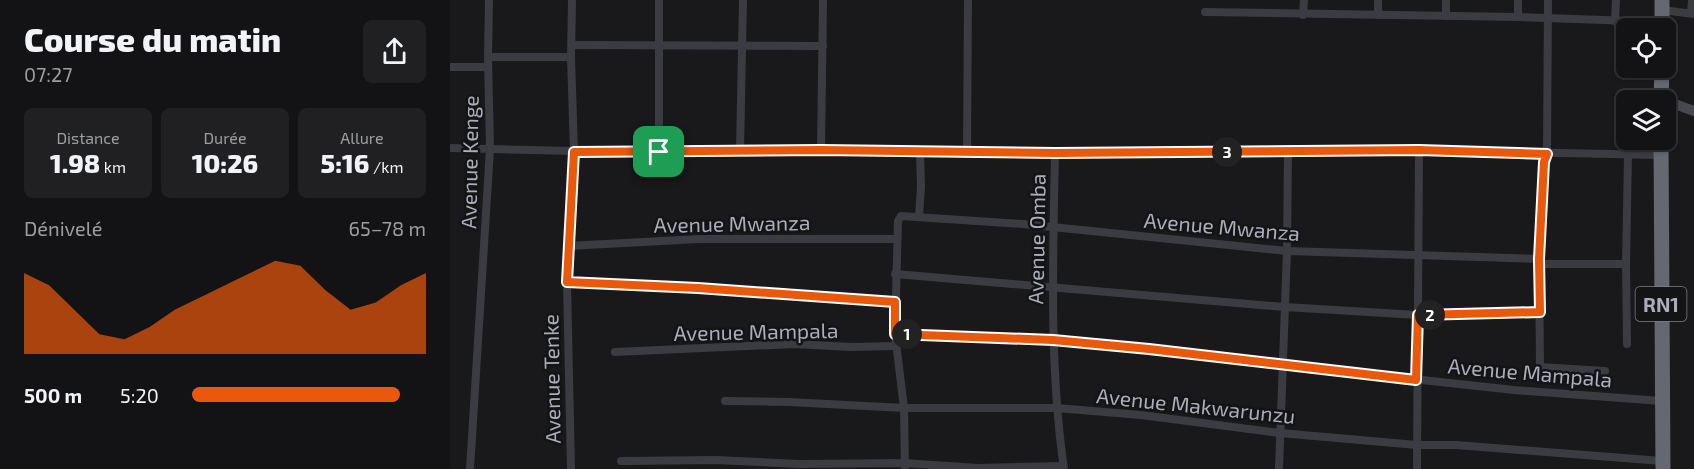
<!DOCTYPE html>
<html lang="fr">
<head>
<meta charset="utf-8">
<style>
  body { margin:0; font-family:"Exo 2",sans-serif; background:#202022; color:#f1f3f6; height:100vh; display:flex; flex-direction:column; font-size:22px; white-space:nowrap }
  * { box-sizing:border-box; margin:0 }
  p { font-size:20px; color:#9d9ea0 }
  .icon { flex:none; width:33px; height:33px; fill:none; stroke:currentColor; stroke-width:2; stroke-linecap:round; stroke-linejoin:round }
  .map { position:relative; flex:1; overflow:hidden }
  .sheet { display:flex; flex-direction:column; background:#131214; width:450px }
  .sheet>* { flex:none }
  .controls { position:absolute; left:1166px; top:18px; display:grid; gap:12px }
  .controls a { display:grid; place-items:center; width:60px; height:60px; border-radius:9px; background:#131214; box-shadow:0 2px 4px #0004,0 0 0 2px #323234; font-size:30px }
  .pin { position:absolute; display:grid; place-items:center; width:51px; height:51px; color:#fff; margin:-26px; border-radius:12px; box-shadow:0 3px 9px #0006 }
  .km { position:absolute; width:30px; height:30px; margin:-15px; border-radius:50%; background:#222; color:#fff; font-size:16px; line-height:30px; text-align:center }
  .round { display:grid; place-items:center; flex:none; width:63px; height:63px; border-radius:9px; background:#202022 }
  .summary { display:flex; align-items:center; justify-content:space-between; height:102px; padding:0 24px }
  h1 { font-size:33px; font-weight:800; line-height:45px }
  .figures { display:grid; grid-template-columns:repeat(3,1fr); gap:9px; height:102px; padding:6px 24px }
  .figures div { display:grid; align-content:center; border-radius:9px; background:#202022; text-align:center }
  .figures b { font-size:26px; font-weight:800 }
  .figures small { font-size:16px; font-weight:400 }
  .figures p { font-size:16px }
  .chart { height:168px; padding:12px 24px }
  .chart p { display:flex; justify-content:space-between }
  .chart svg { width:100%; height:108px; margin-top:6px; fill:#ea580c; opacity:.7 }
  ul { padding:0 24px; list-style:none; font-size:20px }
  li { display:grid; grid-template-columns:96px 72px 1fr; align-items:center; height:45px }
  li i { height:15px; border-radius:8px; background:#ea580c }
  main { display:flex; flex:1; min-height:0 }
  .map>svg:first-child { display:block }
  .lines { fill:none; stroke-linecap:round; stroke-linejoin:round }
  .street { stroke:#3b3b42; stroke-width:8 }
  .secondary { stroke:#474850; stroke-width:10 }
  .highway { stroke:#656771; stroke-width:15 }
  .route-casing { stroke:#fff; stroke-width:12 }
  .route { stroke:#ea580c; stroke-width:8 }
  .labels { text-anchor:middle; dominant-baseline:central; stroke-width:5; stroke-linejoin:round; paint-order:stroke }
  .shield { fill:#141316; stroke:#7e7f89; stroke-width:1.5 }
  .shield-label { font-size:20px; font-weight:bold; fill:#abadba }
  .street-label { font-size:21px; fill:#abadba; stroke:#141316 }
</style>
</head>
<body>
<main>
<section class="sheet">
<div class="summary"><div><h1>Course du matin</h1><p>07:27</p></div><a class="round"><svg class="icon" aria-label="share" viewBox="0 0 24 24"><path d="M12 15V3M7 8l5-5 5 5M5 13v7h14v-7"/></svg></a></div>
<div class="figures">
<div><p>Distance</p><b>1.98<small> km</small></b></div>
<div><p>Durée</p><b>10:26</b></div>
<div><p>Allure</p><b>5:16<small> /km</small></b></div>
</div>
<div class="chart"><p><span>Dénivelé</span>65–78 m</p>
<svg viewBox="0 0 160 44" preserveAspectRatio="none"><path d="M0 44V11L10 16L20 26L30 36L40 38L50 33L60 26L70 21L80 16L90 11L100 6L110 8L120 18L130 26L140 23L150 16L160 11V44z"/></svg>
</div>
<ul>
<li><b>500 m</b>5:20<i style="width:89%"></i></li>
</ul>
</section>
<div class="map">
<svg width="1244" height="469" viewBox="0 0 1244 469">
  <rect width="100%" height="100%" fill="#19181b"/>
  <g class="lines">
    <g class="street">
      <polyline points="1098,0 1097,154 1094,162 1089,259 1090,367 1155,371"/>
      <polyline points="1242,0 1241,13 1244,12"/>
      <polyline points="1212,10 1244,14"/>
      <polyline points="755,12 1068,17 1212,22"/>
      <polyline points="853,15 854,0"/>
      <polyline points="928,15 928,0"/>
      <polyline points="996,16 996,0"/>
      <polyline points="1068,17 1068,0"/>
      <polyline points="1165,21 1166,0"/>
      <polyline points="122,45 373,46"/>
      <polyline points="38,57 121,57"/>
      <polyline points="0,67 38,67"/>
      <polyline points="0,148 124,151 371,150 605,153 969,150 1210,155"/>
      <polyline points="371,150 373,0"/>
      <polyline points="290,151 293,0"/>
      <polyline points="209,152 209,0"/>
      <polyline points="517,152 518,0"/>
      <path d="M605 153C603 259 599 364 614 469"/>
      <polyline points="469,216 471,187 470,151"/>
      <polyline points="118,246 249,239 447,239"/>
      <polyline points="1090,264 1176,264"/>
      <polyline points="445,274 835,307 968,315 1090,312"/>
      <polyline points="117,282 248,288 445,302"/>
      <polyline points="445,334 603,340 1064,390 1211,401"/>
      <polyline points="1177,344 1176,264 1178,155"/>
      <polyline points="165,352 344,344 401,347 446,346"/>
      <polyline points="275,401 339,402 454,408 606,408 691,415 830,433 967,445 1006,445 1212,461"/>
      <polyline points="171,461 266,460 350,464 454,463 528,468 613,466"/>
      <polyline points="20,469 40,149 38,57 39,0"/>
      <polyline points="121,469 117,282 124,151 121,57 122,0"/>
      <polyline points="455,469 454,408 445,334 448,221 451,216 573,224 837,251 1089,259"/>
      <polyline points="829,469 837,251 838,152"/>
      <polyline points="967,469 969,150"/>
    </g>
    <polyline class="secondary" points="1211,99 1244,111"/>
    <g class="highway">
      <polyline points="1212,28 1212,0"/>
      <polyline points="1211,100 1212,68"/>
      <polyline points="1211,140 1213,469"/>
    </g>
  </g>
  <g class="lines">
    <g class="route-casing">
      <polygon id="route" points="371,150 605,153 969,150 1097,154 1094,162 1089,259 1090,312 968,315 966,380 699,349 603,340 445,334 445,302 248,288 117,282 124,152"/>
    </g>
    <use href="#route" class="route"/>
  </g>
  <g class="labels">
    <rect class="shield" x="1185.5" y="287" width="51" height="34" rx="4.5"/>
    <g class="shield-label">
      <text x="1211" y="304">RN1</text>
    </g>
    <g class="street-label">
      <text transform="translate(19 162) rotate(-89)">Avenue Kenge</text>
      <text transform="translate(282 223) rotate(-1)">Avenue Mwanza</text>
      <text transform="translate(772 226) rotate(5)">Avenue Mwanza</text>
      <text transform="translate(586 239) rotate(-89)">Avenue Omba</text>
      <text transform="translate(306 331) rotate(-1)">Avenue Mampala</text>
      <text transform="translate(1080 372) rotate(5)">Avenue Mampala</text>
      <text transform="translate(101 379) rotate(-91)">Avenue Tenke</text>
      <text transform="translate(746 405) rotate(6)">Avenue Makwarunzu</text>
    </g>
  </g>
</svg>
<div class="controls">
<a><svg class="icon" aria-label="locate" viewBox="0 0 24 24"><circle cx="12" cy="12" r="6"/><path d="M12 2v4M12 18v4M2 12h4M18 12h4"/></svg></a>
<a><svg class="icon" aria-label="layers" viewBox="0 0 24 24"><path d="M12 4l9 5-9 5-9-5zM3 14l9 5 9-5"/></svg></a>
</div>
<div class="pin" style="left:209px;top:152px;background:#1e9e55"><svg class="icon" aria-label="arrive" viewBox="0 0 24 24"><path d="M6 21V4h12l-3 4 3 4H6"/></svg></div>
<b class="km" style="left:457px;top:334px">1</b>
<b class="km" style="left:980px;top:315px">2</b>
<b class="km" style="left:777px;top:152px">3</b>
</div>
</main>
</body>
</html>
